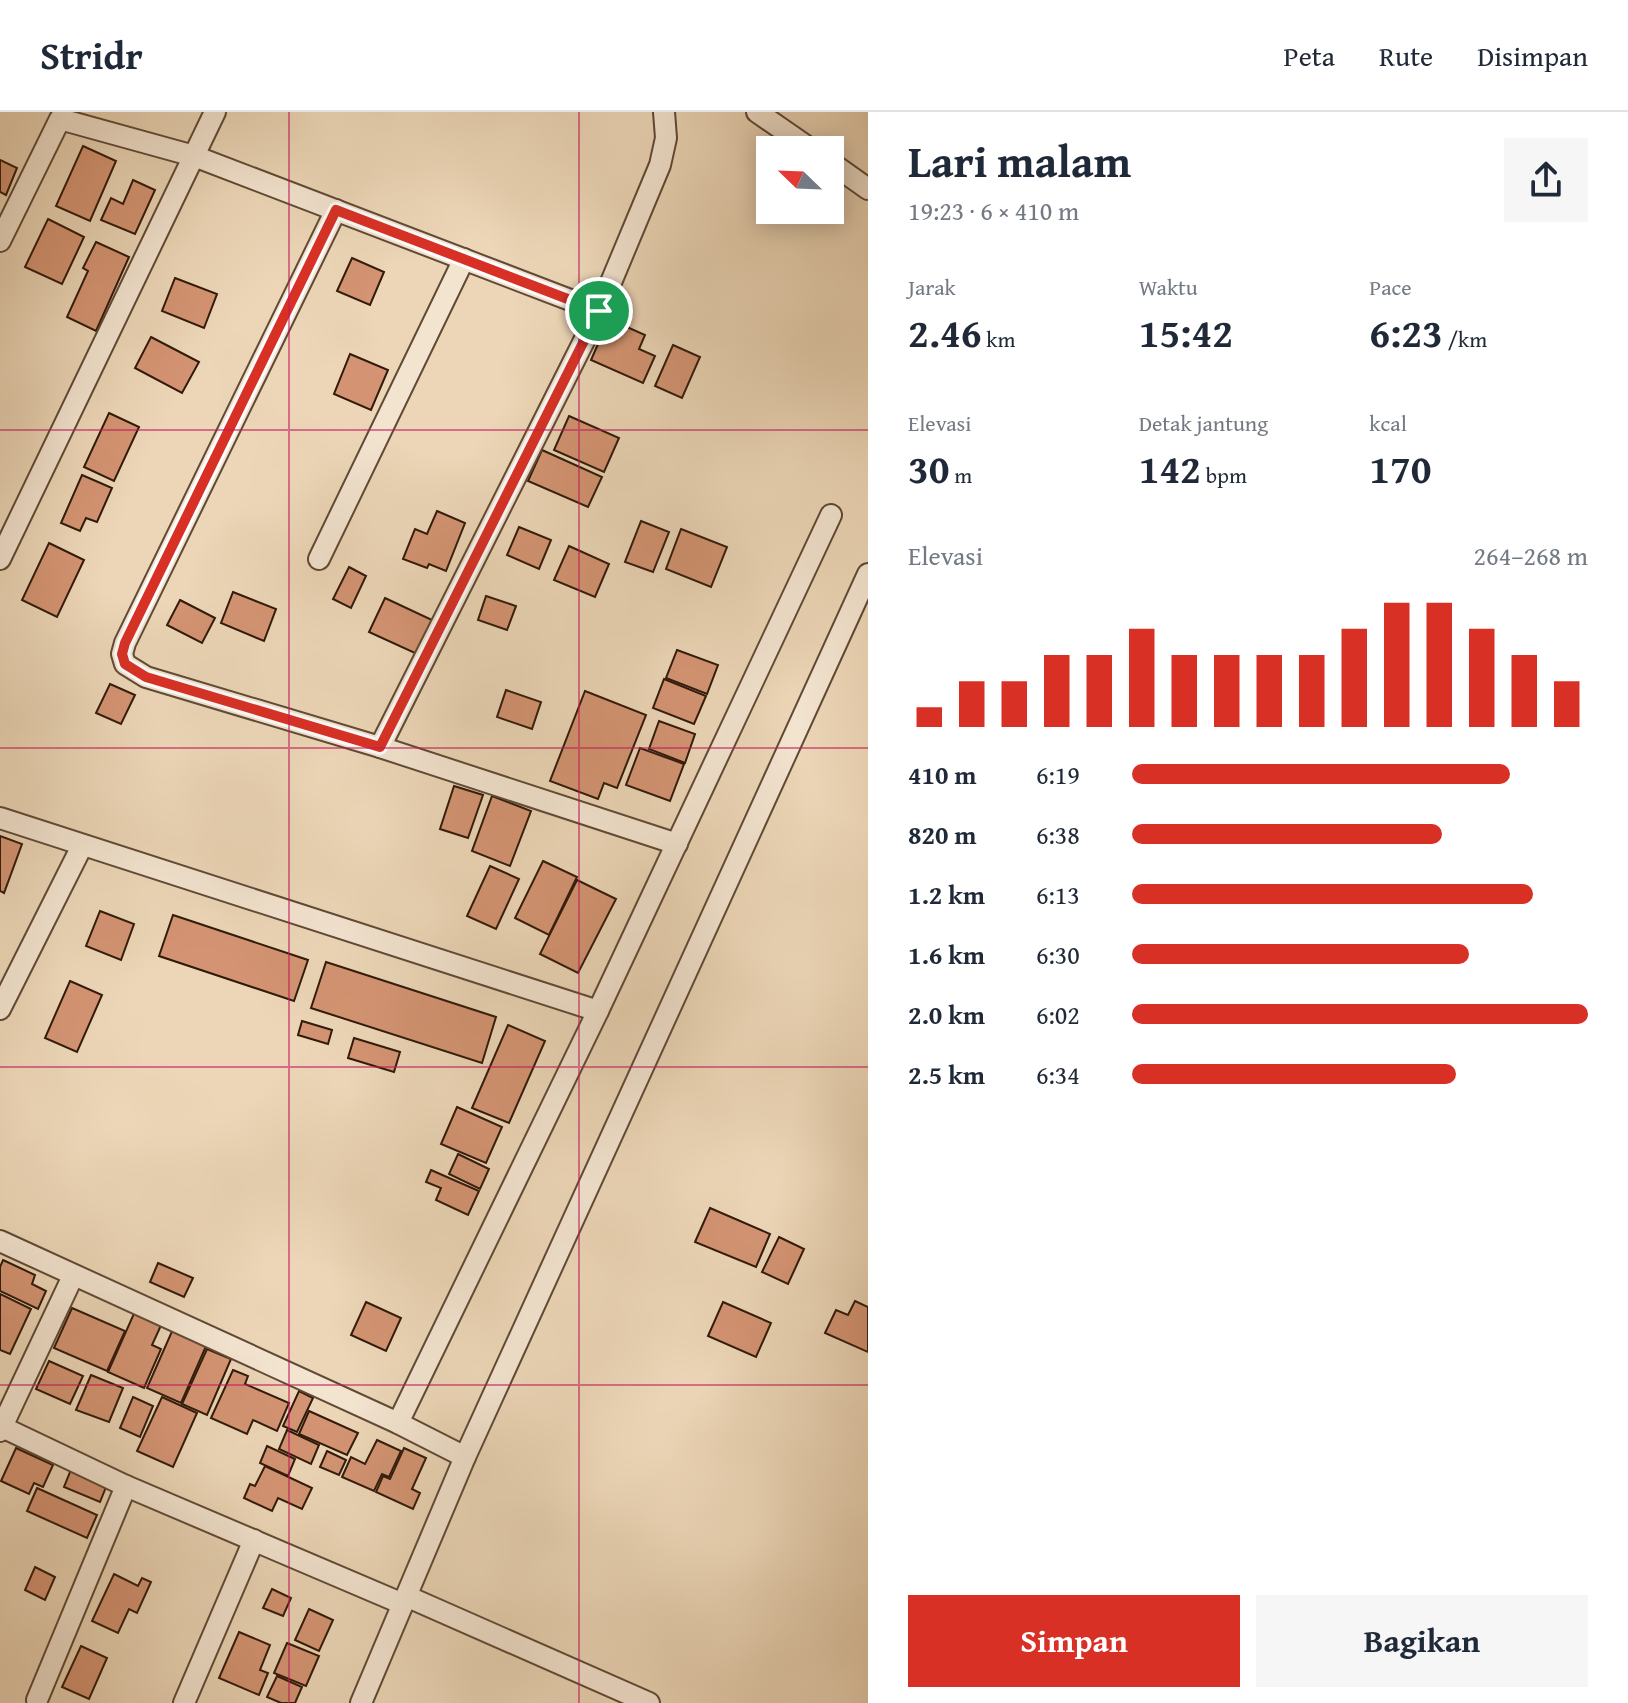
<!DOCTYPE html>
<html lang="id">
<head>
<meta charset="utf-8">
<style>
  body { margin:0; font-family:"Gentium Book Plus",serif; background:#f6f6f7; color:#1f2937; height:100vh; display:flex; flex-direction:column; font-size:30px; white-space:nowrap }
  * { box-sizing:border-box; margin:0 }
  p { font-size:26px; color:#747a83 }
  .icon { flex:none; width:44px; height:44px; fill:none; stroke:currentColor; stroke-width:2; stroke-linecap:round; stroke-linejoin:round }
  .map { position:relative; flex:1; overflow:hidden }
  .side { display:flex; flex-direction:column; background:#fff; width:760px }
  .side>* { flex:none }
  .needle { width:52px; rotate:293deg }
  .controls { position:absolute; left:756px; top:24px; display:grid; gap:16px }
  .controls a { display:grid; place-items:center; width:88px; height:88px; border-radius:0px; background:#fff; box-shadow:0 4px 20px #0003; font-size:40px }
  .pin { position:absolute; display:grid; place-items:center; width:68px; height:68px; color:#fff; margin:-34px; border:4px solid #fff; border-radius:50%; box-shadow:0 2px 8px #0007 }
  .round { display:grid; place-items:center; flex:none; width:84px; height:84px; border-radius:0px; background:#f6f6f7 }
  .headline { display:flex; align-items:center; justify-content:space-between; height:136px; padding:0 40px }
  h1 { font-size:44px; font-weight:700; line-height:60px }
  .figures { display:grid; grid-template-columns:repeat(3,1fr); gap:12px; height:136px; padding:8px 40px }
  .figures div { display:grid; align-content:center }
  .figures b { font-size:40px; font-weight:700 }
  .figures small { font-size:22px; font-weight:400 }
  .figures p { font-size:22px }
  .chart { height:224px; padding:16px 40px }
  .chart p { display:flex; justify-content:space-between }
  .chart svg { width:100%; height:144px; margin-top:8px; stroke:#d93025; stroke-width:6 }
  .button { display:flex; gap:16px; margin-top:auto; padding:16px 40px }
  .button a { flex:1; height:92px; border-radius:0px; background:#d93025; color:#fff; font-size:32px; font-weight:700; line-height:92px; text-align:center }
  .button a+a { background:#f6f6f7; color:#1f2937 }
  ul { padding:0 40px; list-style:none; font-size:26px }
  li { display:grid; grid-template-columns:128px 96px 1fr; align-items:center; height:60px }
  li i { height:20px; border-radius:10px; background:#d93025 }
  header { display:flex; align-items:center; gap:48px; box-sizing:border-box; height:112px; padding:0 40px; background:#fff; border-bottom:2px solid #e0e1e3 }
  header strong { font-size:38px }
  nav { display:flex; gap:44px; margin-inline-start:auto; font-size:28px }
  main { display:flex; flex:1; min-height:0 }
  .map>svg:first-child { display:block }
  .building { fill:#d49473; stroke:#311a0a; stroke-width:2 }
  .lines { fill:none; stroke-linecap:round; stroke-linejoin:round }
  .street-casing { stroke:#604935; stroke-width:24 }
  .street { stroke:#f3e4d0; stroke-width:20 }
  .route-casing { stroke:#fff; stroke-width:16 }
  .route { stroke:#d93025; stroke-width:10 }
  .grid { fill:none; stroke:#c2185b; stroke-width:2; stroke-opacity:0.55 }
</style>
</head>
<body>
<header>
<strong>Stridr</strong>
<nav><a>Peta</a><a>Rute</a><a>Disimpan</a></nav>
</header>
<main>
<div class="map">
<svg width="868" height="1591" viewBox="0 0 868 1591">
  <rect width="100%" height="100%" fill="#ecd6b7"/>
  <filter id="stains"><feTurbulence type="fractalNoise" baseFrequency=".0025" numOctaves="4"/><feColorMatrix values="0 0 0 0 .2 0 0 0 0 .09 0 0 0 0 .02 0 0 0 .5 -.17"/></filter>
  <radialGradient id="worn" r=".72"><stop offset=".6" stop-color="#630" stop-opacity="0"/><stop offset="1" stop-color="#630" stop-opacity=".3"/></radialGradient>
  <g class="building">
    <polygon points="83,34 116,49 90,109 56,94"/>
    <polygon points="0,48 17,56 6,83 0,80"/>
    <polygon points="133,68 155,78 135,122 101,108 111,86 123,92"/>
    <polygon points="48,107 84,125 62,172 25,155"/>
    <polygon points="96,130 129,145 96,219 67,205 88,159 83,156"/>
    <polygon points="352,146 384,160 370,193 337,179"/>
    <polygon points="175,166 217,182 204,216 162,199"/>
    <polygon points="609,207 645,223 639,237 655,244 643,271 591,248"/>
    <polygon points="151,225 199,250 182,281 135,256"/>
    <polygon points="673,233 700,245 682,286 655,274"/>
    <polygon points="350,242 388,258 371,298 334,282"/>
    <polygon points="109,301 139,315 114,369 84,355"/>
    <polygon points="569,304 619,326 604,360 554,338"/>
    <polygon points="542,338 602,365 588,395 528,369"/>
    <polygon points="82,363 112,376 97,410 86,406 80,419 61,411"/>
    <polygon points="437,399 465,411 446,459 429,452 427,456 403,447 415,417 427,422"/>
    <polygon points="641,409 669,420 653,460 625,450"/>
    <polygon points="519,415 551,428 539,457 507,443"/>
    <polygon points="681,417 727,435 711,475 666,457"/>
    <polygon points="49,431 84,448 57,505 22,488"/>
    <polygon points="569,434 609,452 595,485 554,468"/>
    <polygon points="349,455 366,464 351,496 333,487"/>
    <polygon points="233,480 276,497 264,529 221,511"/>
    <polygon points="486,484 516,494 507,518 478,508"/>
    <polygon points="385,486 432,508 417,542 369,520"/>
    <polygon points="180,488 215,506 202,531 167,513"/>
    <polygon points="677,538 718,553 707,582 666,566"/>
    <polygon points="664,567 706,584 694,612 653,596"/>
    <polygon points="110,572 135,583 121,612 96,601"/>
    <polygon points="506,578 541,590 532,617 497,605"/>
    <polygon points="585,579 646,603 617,676 604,671 598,687 550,669"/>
    <polygon points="659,609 695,622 685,651 649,637"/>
    <polygon points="640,636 684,652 670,689 626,673"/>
    <polygon points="454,674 483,683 468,726 440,717"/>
    <polygon points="492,684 531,699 510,754 472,739"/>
    <polygon points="0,724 22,732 4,781 0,779"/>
    <polygon points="543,749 577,765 549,823 515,806"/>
    <polygon points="490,754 519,767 496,817 467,804"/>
    <polygon points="577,768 616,787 578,861 540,842"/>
    <polygon points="100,799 134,812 121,848 86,834"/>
    <polygon points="173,803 308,848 294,889 159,844"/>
    <polygon points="326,850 496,905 482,951 311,896"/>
    <polygon points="70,869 102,883 77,940 45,926"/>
    <polygon points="302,909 332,918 328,932 298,923"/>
    <polygon points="508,913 545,929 509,1011 472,996"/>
    <polygon points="354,926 400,940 394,960 348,946"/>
    <polygon points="457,995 502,1015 486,1051 441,1032"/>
    <polygon points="458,1042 489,1057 480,1077 449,1062"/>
    <polygon points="431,1058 479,1079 468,1103 436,1088 441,1076 426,1070"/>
    <polygon points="710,1096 770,1122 756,1155 695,1130"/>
    <polygon points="779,1125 804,1137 788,1172 762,1160"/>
    <polygon points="3,1148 35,1163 32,1172 46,1179 38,1197 0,1179 0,1155"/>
    <polygon points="158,1151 193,1166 184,1185 150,1170"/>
    <polygon points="0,1182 31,1197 10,1242 0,1238"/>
    <polygon points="855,1189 868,1195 868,1240 825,1221 836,1198 848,1203"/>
    <polygon points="366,1190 401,1206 386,1239 351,1223"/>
    <polygon points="723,1190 771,1211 756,1245 708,1224"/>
    <polygon points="72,1196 125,1219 107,1259 54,1236"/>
    <polygon points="136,1197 163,1209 152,1233 161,1237 144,1276 108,1260"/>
    <polygon points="173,1217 207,1232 181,1291 147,1276"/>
    <polygon points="207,1237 231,1247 207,1303 182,1292"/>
    <polygon points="49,1249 83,1264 70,1292 36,1277"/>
    <polygon points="233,1258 248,1264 245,1272 289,1291 277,1319 253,1308 247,1322 211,1306"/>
    <polygon points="91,1263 123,1276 109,1310 76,1298"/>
    <polygon points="299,1279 313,1286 297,1320 283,1314"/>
    <polygon points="133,1285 153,1294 140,1325 120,1316"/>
    <polygon points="162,1285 197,1301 173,1355 137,1339"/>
    <polygon points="309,1299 358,1321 347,1343 299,1322"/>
    <polygon points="287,1318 319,1333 311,1352 279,1337"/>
    <polygon points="377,1328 401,1339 389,1365 382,1362 374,1379 342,1365 351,1345 365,1352"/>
    <polygon points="267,1334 295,1347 288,1364 260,1351"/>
    <polygon points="16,1336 53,1353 43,1375 34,1371 29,1382 1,1369"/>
    <polygon points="404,1336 426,1346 412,1377 420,1381 413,1397 376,1380 383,1364 390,1367"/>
    <polygon points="327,1339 346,1348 339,1363 320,1355"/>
    <polygon points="265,1354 312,1376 302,1397 278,1386 272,1399 244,1386 250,1372 255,1374"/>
    <polygon points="72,1355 108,1370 100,1390 64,1375"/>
    <polygon points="37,1376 97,1403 87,1426 27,1399"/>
    <polygon points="35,1455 55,1465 45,1488 25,1478"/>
    <polygon points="114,1462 138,1474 142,1466 151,1470 137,1501 129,1497 118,1521 92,1509"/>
    <polygon points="272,1477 291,1486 283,1504 263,1496"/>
    <polygon points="309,1497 333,1508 319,1539 295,1528"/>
    <polygon points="239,1520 270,1533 260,1558 268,1561 259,1583 219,1566"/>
    <polygon points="287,1531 319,1544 306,1574 274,1561"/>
    <polygon points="81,1534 107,1546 89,1587 62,1575"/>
    <polygon points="277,1564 302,1575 295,1591 281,1591 267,1585"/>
  </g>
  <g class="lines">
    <g class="street-casing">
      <g id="street">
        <polyline points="757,0 812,38"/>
        <polyline points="830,50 868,77"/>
        <polyline points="336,98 125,531 122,542 125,552 146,565 380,635 677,732"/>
        <polyline points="0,129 60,7 194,44 599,199"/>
        <polyline points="0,447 215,0"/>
        <polyline points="319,447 464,147"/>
        <polyline points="380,635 599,199 660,53 666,26 664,0"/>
        <polyline points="0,706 598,899"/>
        <polyline points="0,897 82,734"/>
        <polyline points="0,1129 398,1311 465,1345"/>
        <polyline points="398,1311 598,899 831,403"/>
        <polyline points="2,1315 126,1374 403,1492"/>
        <polyline points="0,1319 73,1164"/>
        <polyline points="406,1484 649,1591"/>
        <polyline points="37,1588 126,1374"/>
        <polyline points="184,1591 254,1428"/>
        <polyline points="361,1591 465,1345 868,462"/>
      </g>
    </g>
    <use href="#street" class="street"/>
  </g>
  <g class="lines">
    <g class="route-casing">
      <polygon id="route" points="336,98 599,199 380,635 146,565 125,552 122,542 125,531"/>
    </g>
    <use href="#route" class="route"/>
  </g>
  <path class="grid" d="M289 0V1591M579 0V1591M0 318H868M0 636H868M0 955H868M0 1273H868"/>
  <rect width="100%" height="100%" filter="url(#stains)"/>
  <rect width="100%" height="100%" fill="url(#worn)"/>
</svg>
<div class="controls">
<a><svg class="needle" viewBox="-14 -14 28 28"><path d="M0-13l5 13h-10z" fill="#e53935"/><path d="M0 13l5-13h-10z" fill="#747a83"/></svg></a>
</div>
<div class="pin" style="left:599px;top:199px;background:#1e9e55"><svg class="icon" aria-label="arrive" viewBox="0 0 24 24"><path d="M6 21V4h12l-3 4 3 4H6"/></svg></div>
</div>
<section class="side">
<div class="headline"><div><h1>Lari malam</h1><p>19:23 · 6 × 410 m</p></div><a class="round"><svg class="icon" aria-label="share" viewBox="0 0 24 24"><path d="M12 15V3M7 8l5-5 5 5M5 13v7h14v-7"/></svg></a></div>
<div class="figures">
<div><p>Jarak</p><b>2.46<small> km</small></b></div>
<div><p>Waktu</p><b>15:42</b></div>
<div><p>Pace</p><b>6:23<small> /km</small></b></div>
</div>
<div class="figures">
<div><p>Elevasi</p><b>30<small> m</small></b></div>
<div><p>Detak jantung</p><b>142<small> bpm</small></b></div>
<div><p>kcal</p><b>170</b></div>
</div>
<div class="chart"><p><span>Elevasi</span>264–268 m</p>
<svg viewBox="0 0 160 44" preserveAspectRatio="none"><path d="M5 44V38M15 44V30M25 44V30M35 44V22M45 44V22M55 44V14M65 44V22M75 44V22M85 44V22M95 44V22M105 44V14M115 44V6M125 44V6M135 44V14M145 44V22M155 44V30"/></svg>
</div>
<ul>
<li><b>410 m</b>6:19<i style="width:83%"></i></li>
<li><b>820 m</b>6:38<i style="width:68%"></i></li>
<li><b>1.2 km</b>6:13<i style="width:88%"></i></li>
<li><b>1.6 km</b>6:30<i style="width:74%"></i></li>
<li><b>2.0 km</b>6:02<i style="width:100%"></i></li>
<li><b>2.5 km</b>6:34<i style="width:71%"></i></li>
</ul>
<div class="button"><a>Simpan</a><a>Bagikan</a></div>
</section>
</main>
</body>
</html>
